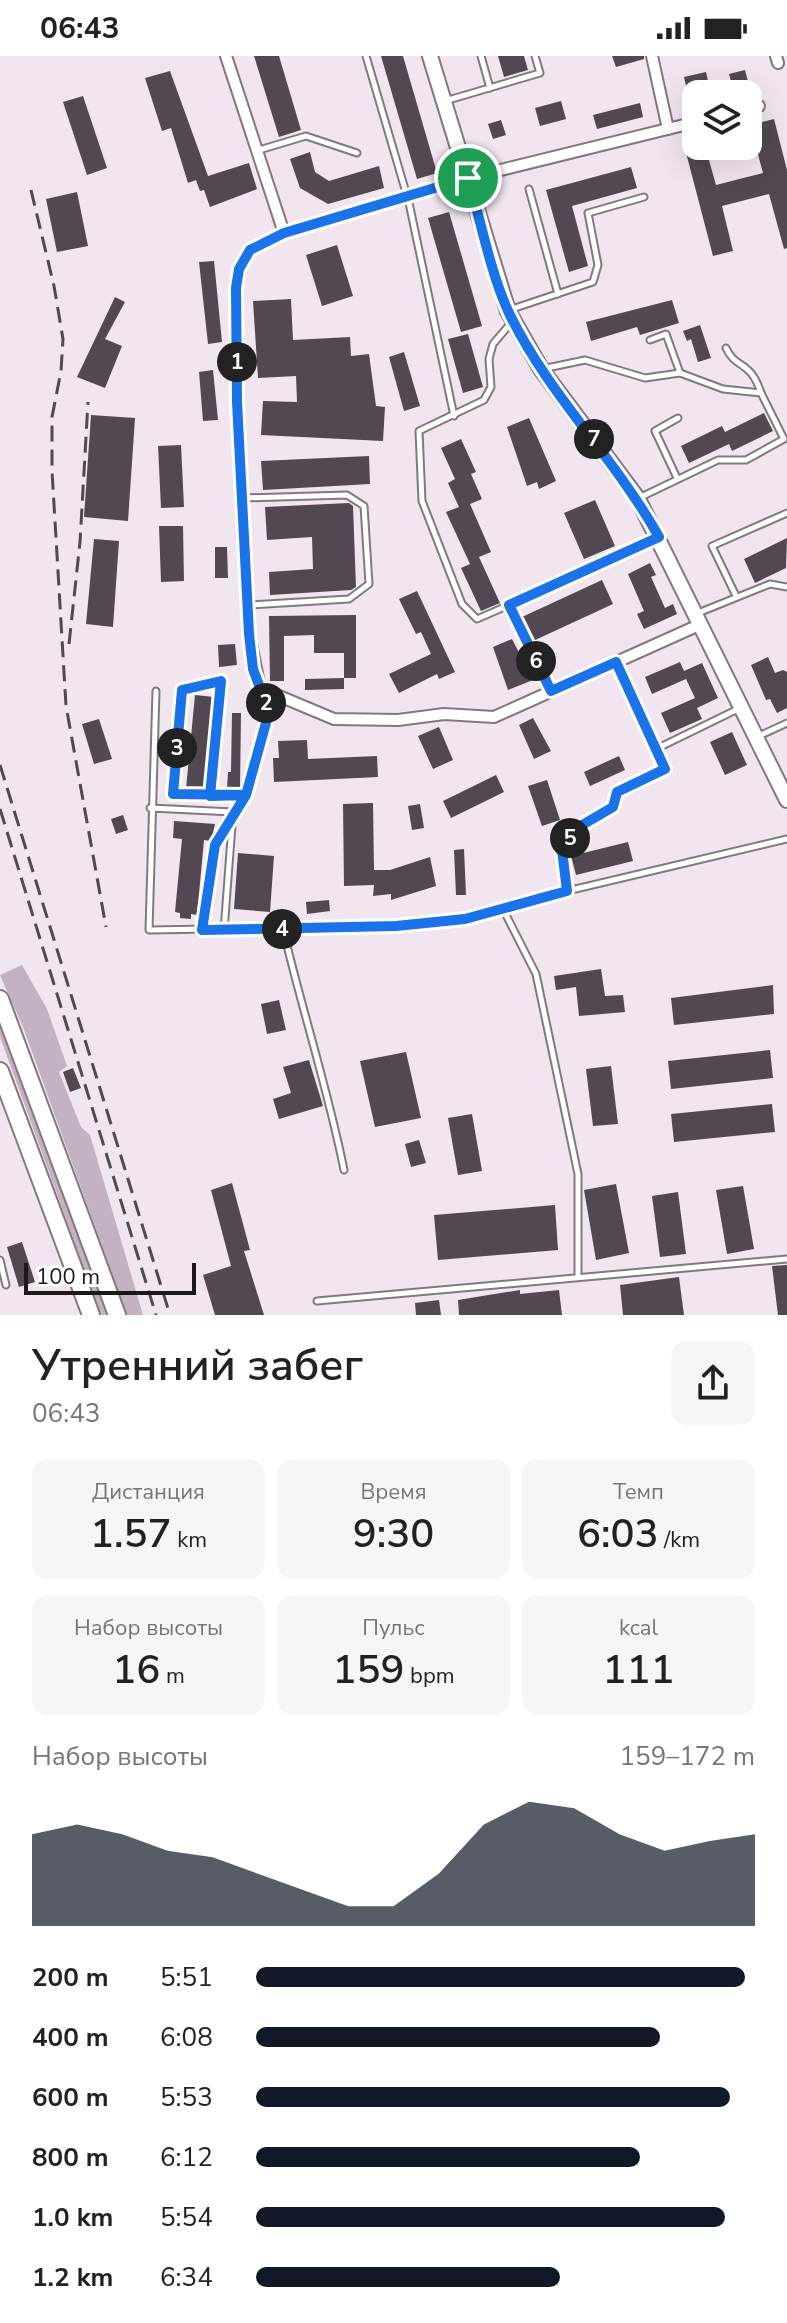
<!DOCTYPE html>
<html lang="ru">
<head>
<meta charset="utf-8">
<style>
  body { margin:0; font-family:"Nunito Sans",sans-serif; background:#f6f6f6; color:#222; height:100vh; display:flex; flex-direction:column; font-size:30px; white-space:nowrap }
  * { box-sizing:border-box; margin:0 }
  p { font-size:26px; color:#767676 }
  .icon { flex:none; width:44px; height:44px; fill:none; stroke:currentColor; stroke-width:2; stroke-linecap:round; stroke-linejoin:round }
  .map { position:relative; height:1259px; overflow:hidden }
  .sheet { display:flex; flex-direction:column; background:#fff; flex:1 }
  .sheet>* { flex:none }
  .controls { position:absolute; left:682px; top:24px; display:grid; gap:16px }
  .controls a { display:grid; place-items:center; width:80px; height:80px; border-radius:16px; background:#fff; box-shadow:0 8px 32px #0002; font-size:40px }
  .scale { position:absolute; left:24px; bottom:20px; width:172px; box-sizing:border-box; padding-left:8px; border:4px solid #1c181c; border-top:0; font-size:22px; line-height:28px; white-space:nowrap; color:#1c181c; -webkit-text-stroke:6px #fff; paint-order:stroke }
  .pin { position:absolute; display:grid; place-items:center; width:68px; height:68px; color:#fff; margin:-34px; border:4px solid #fff; border-radius:50%; box-shadow:0 2px 8px #0007 }
  .km { position:absolute; width:40px; height:40px; margin:-20px; border-radius:50%; background:#222; color:#fff; font-size:22px; line-height:40px; text-align:center }
  .round { display:grid; place-items:center; flex:none; width:84px; height:84px; border-radius:16px; background:#f6f6f6 }
  .overview { display:flex; align-items:center; justify-content:space-between; height:136px; padding:0 32px }
  h1 { font-size:44px; font-weight:600; line-height:60px }
  .stats { display:grid; grid-template-columns:repeat(3,1fr); gap:12px; height:136px; padding:8px 32px }
  .stats div { display:grid; align-content:center; border-radius:16px; background:#f6f6f6; text-align:center }
  .stats b { font-size:40px; font-weight:600 }
  .stats small { font-size:22px; font-weight:400 }
  .stats p { font-size:22px }
  .chart { height:224px; padding:16px 32px }
  .chart p { display:flex; justify-content:space-between }
  .chart svg { width:100%; height:144px; margin-top:8px; fill:#111827; opacity:.7 }
  ul { padding:0 32px; list-style:none; font-size:26px }
  li { display:grid; grid-template-columns:128px 96px 1fr; align-items:center; height:60px }
  li i { height:20px; border-radius:10px; background:#111827 }
  .status { display:flex; justify-content:space-between; align-items:center; height:56px; padding:0 40px; background:#fff; direction:ltr }
  .status svg { height:22px; fill:currentColor }
  .map>svg:first-child { display:block }
  .green { fill:#c4b1c2 }
  .building { fill:#524851 }
  .lines { fill:none; stroke-linecap:round; stroke-linejoin:round }
  .service-casing { stroke:#837882; stroke-width:9 }
  .minor-casing { stroke:#837882; stroke-width:14 }
  .secondary-casing { stroke:#837882; stroke-width:18 }
  .primary-casing { stroke:#837882; stroke-width:20 }
  .service { stroke:#fff; stroke-width:5 }
  .minor { stroke:#fff; stroke-width:10 }
  .secondary { stroke:#fff; stroke-width:14 }
  .primary { stroke:#fff; stroke-width:16 }
  .rail { stroke:#504a50; stroke-width:3; stroke-dasharray:16 8; stroke-linecap:butt }
  .route-casing { stroke:#fff; stroke-width:16 }
  .route { stroke:#1a73e8; stroke-width:10 }
</style>
</head>
<body>
<div class="status"><b>06:43</b><svg viewBox="0 0 49 12"><path d="M0 12V9h3v3zM5 12V6h3v6zM10 12V3h3v9zM15 12V0h3v12zM26 1h20v11H26zM47 4h2v5h-2z"/></svg></div>
<div class="map">
<svg width="787" height="1259" viewBox="0 0 787 1259">
  <rect width="100%" height="100%" fill="#f1e5f0"/>
  <g class="green">
    <polygon points="22,909 47,953 67,1010 59,1016 81,1071 90,1079 143,1259 127,1259 23,971 0,919"/>
    <polygon points="0,958 109,1259 101,1259 0,981"/>
  </g>
  <g class="building">
    <polygon points="254,0 279,0 301,74 279,81"/>
    <polygon points="381,0 403,0 437,117 417,123"/>
    <polygon points="498,0 524,0 528,14 504,21"/>
    <polygon points="612,0 644,0 644,3 616,11"/>
    <polygon points="745,14 750,33 734,37 729,18"/>
    <polygon points="170,15 208,120 249,107 257,133 210,151 204,134 200,135 196,124 188,127 171,72 162,75 145,22"/>
    <polygon points="706,16 711,38 696,38 696,57 692,57 684,21"/>
    <polygon points="83,40 107,112 87,119 63,46"/>
    <polygon points="561,45 566,63 540,70 535,52"/>
    <polygon points="640,47 643,61 597,73 593,59"/>
    <polygon points="774,63 787,114 787,192 784,193 769,138 722,150 733,195 713,200 684,89 696,86 696,90 705,90 716,129 763,117 750,69"/>
    <polygon points="501,64 506,79 493,83 488,68"/>
    <polygon points="310,96 315,116 329,125 379,110 384,132 328,148 300,132 290,103"/>
    <polygon points="631,111 637,132 572,150 588,210 569,216 546,134"/>
    <polygon points="77,136 88,190 57,196 46,143"/>
    <polygon points="449,156 482,270 461,276 428,162"/>
    <polygon points="337,189 353,240 322,250 306,199"/>
    <polygon points="214,205 222,286 208,288 199,206"/>
    <polygon points="115,241 125,246 105,283 122,290 105,332 77,321"/>
    <polygon points="291,243 293,284 350,281 351,300 369,298 376,350 385,351 383,385 261,379 263,345 297,346 296,320 258,322 253,245"/>
    <polygon points="672,244 679,267 640,279 637,271 591,285 586,266"/>
    <polygon points="700,269 711,302 698,306 691,283 687,285 683,275"/>
    <polygon points="468,278 483,331 463,337 448,283"/>
    <polygon points="404,296 420,350 404,355 389,301"/>
    <polygon points="213,314 218,364 203,365 199,316"/>
    <polygon points="764,357 773,375 732,395 729,388 689,407 681,390 722,370 725,376"/>
    <polygon points="91,359 135,362 128,465 84,461"/>
    <polygon points="529,362 556,425 539,433 537,426 527,430 507,371"/>
    <polygon points="461,383 476,416 471,418 482,443 470,448 491,496 479,501 500,547 481,555 461,512 470,508 446,456 459,451 448,427 455,423 441,392"/>
    <polygon points="181,389 184,451 161,452 158,390"/>
    <polygon points="369,400 370,428 263,434 261,405"/>
    <polygon points="595,444 615,490 584,503 564,457"/>
    <polygon points="349,447 353,450 356,531 351,534 270,539 269,516 313,513 312,481 267,484 265,451"/>
    <polygon points="159,470 183,470 184,525 161,526"/>
    <polygon points="787,482 786,512 755,527 744,503"/>
    <polygon points="94,483 119,485 113,571 86,568"/>
    <polygon points="215,491 227,491 228,522 215,522"/>
    <polygon points="650,507 656,519 651,521 665,552 673,548 677,558 644,573 637,558 644,555 628,518"/>
    <polygon points="602,524 613,548 533,585 522,561"/>
    <polygon points="417,535 455,616 439,623 437,618 399,637 389,618 431,598 421,576 416,578 399,543"/>
    <polygon points="356,559 356,622 344,622 344,597 314,597 314,579 284,580 284,625 270,625 269,560"/>
    <polygon points="512,583 533,624 508,634 493,591"/>
    <polygon points="235,588 237,609 219,611 218,589"/>
    <polygon points="768,601 775,617 783,614 787,616 787,652 777,657 770,643 766,644 751,609"/>
    <polygon points="680,606 684,615 702,607 718,642 697,652 702,663 670,677 661,657 695,642 686,623 652,638 645,621"/>
    <polygon points="344,622 344,633 305,634 305,623"/>
    <polygon points="195,639 214,641 205,733 186,733"/>
    <polygon points="232,657 241,657 240,733 227,733 228,716 231,716"/>
    <polygon points="533,662 551,695 534,703 519,669"/>
    <polygon points="99,663 112,703 94,708 82,668"/>
    <polygon points="439,671 453,704 433,713 418,680"/>
    <polygon points="732,676 747,709 725,719 710,686"/>
    <polygon points="307,684 308,703 377,700 378,721 274,726 273,702 279,702 278,685"/>
    <polygon points="619,700 625,714 590,730 584,716"/>
    <polygon points="496,719 504,736 451,762 443,745"/>
    <polygon points="547,724 560,764 542,770 528,730"/>
    <polygon points="373,747 374,814 390,814 430,801 436,830 391,844 391,838 373,840 374,829 344,830 343,748"/>
    <polygon points="420,748 424,772 412,774 408,750"/>
    <polygon points="123,759 128,774 116,778 111,763"/>
    <polygon points="174,765 215,768 211,785 204,784 197,859 191,858 191,863 180,862 180,857 175,856 182,783 173,782"/>
    <polygon points="628,786 633,805 576,819 571,800"/>
    <polygon points="464,793 466,839 456,839 454,794"/>
    <polygon points="238,797 274,800 270,856 234,853"/>
    <polygon points="329,844 330,855 307,858 306,846"/>
    <polygon points="601,913 605,940 623,939 625,956 579,960 576,931 556,934 554,920"/>
    <polygon points="773,929 774,958 674,969 671,942"/>
    <polygon points="279,944 286,974 267,978 261,948"/>
    <polygon points="770,994 773,1022 671,1033 668,1005"/>
    <polygon points="406,996 421,1062 375,1071 360,1005"/>
    <polygon points="309,1004 323,1050 279,1063 273,1043 291,1037 283,1011"/>
    <polygon points="611,1010 618,1068 593,1070 586,1013"/>
    <polygon points="73,1012 81,1032 70,1036 63,1016"/>
    <polygon points="772,1048 775,1076 674,1086 671,1058"/>
    <polygon points="472,1058 482,1115 458,1119 448,1062"/>
    <polygon points="419,1084 426,1107 411,1111 405,1088"/>
    <polygon points="232,1127 250,1194 244,1195 264,1259 215,1259 203,1219 231,1210 211,1134"/>
    <polygon points="616,1128 629,1197 596,1204 584,1134"/>
    <polygon points="743,1130 754,1193 727,1198 716,1134"/>
    <polygon points="678,1136 686,1198 660,1201 652,1140"/>
    <polygon points="555,1149 558,1194 438,1204 434,1159"/>
    <polygon points="22,1186 35,1226 19,1231 7,1191"/>
    <polygon points="787,1209 787,1259 778,1259 772,1210"/>
    <polygon points="679,1221 684,1259 623,1259 620,1229"/>
    <polygon points="520,1234 520,1238 559,1234 562,1259 459,1259 458,1244"/>
    <polygon points="439,1244 441,1259 416,1259 415,1247"/>
  </g>
  <g class="lines">
    <g class="service-casing">
      <g id="service">
        <polyline points="366,0 407,140"/>
        <polyline points="481,0 490,32"/>
        <polyline points="445,45 540,17 535,0"/>
        <polyline points="259,94 306,80 357,97"/>
        <polyline points="529,133 558,238"/>
        <polyline points="408,142 454,360"/>
        <polyline points="509,254 593,226 598,209 588,157 644,141"/>
        <polyline points="650,284 666,278 680,317"/>
        <path d="M726 292C736 314 750 303 761 337"/>
        <polyline points="542,313 585,304 645,322 680,317 723,333 761,337 784,383 746,404 718,404 641,441"/>
        <polyline points="677,422 655,375 678,362"/>
        <polyline points="242,442 347,439 364,450 369,528 349,543 248,549"/>
        <polyline points="736,540 712,490 787,457"/>
        <polyline points="509,549 477,563 462,548 422,445 419,375 484,344 491,331 489,303 493,288 511,267"/>
        <polyline points="698,557 770,528 787,531"/>
        <polyline points="616,607 656,693"/>
        <polyline points="551,634 509,549 654,483"/>
        <polyline points="156,635 149,874 396,870 465,863 567,835 787,783"/>
        <polyline points="759,680 787,667"/>
        <polyline points="210,740 221,625 182,634 173,738 246,739"/>
        <polyline points="150,752 233,756 224,875"/>
        <polyline points="567,835 562,794 577,772 613,751 617,736 665,713 656,693 738,653"/>
        <polyline points="503,853 536,918 578,1118 578,1221"/>
        <path d="M283 873C302 954 328 1033 344 1114"/>
        <polyline points="202,874 215,789 246,739 269,656 261,634"/>
        <polyline points="0,1204 6,1229"/>
        <polyline points="317,1245 787,1203"/>
      </g>
    </g>
    <g class="minor-casing">
      <g id="minor">
        <polyline points="226,0 284,177"/>
        <polyline points="652,0 668,73"/>
        <polyline points="776,0 778,7"/>
        <polyline points="748,52 759,50"/>
        <polyline points="696,66 468,122 284,177 250,194 239,213 236,232 237,346 249,578 260,632 334,663 398,664 444,658 494,661 699,569"/>
      </g>
    </g>
    <g class="secondary-casing">
      <polyline id="secondary" points="430,0 508,255 541,313 638,443 787,744"/>
    </g>
    <g class="primary-casing">
      <g id="primary">
        <polyline points="0,943 117,1259"/>
        <polyline points="0,1015 91,1259"/>
      </g>
    </g>
    <use href="#service" class="service"/>
    <use href="#minor" class="minor"/>
    <use href="#secondary" class="secondary"/>
    <use href="#primary" class="primary"/>
    <g class="rail">
      <polyline points="31,134 54,230 63,283 61,315 52,361 52,415 66,650 106,871"/>
      <polyline points="69,588 80,486 88,346"/>
      <polyline points="0,709 170,1259"/>
      <polyline points="0,753 156,1259"/>
    </g>
  </g>
  <g class="lines">
    <g class="route-casing">
      <path id="route" d="M468 122 284 177 250 194 239 213 236 232 237 346 249 578 253 613 269 656 246 739 210 740 221 625 182 634 173 738 246 739 215 789 202 874 396 870 465 863 567 835 562 794 577 772 613 751 617 736 665 713 616 606 551 635 509 549 659 481C615 402 548 338 509 257 490 216 481 165 468 122"/>
    </g>
    <use href="#route" class="route"/>
  </g>
</svg>
<div class="controls">
<a><svg class="icon" aria-label="layers" viewBox="0 0 24 24"><path d="M12 4l9 5-9 5-9-5zM3 14l9 5 9-5"/></svg></a>
</div>
<div class="scale">100 m</div>
<div class="pin" style="left:468px;top:122px;background:#1e9e55"><svg class="icon" aria-label="arrive" viewBox="0 0 24 24"><path d="M6 21V4h12l-3 4 3 4H6"/></svg></div>
<b class="km" style="left:237px;top:306px">1</b>
<b class="km" style="left:266px;top:647px">2</b>
<b class="km" style="left:177px;top:692px">3</b>
<b class="km" style="left:282px;top:873px">4</b>
<b class="km" style="left:570px;top:782px">5</b>
<b class="km" style="left:536px;top:605px">6</b>
<b class="km" style="left:594px;top:383px">7</b>
</div>
<section class="sheet">
<div class="overview"><div><h1>Утренний забег</h1><p>06:43</p></div><a class="round"><svg class="icon" aria-label="share" viewBox="0 0 24 24"><path d="M12 15V3M7 8l5-5 5 5M5 13v7h14v-7"/></svg></a></div>
<div class="stats">
<div><p>Дистанция</p><b>1.57<small> km</small></b></div>
<div><p>Время</p><b>9:30</b></div>
<div><p>Темп</p><b>6:03<small> /km</small></b></div>
</div>
<div class="stats">
<div><p>Набор высоты</p><b>16<small> m</small></b></div>
<div><p>Пульс</p><b>159<small> bpm</small></b></div>
<div><p>kcal</p><b>111</b></div>
</div>
<div class="chart"><p><span>Набор высоты</span>159–172 m</p>
<svg viewBox="0 0 160 44" preserveAspectRatio="none"><path d="M0 44V16L10 13L20 16L30 21L40 23L50 28L60 33L70 38L80 38L90 28L100 13L110 6L120 8L130 16L140 21L150 18L160 16V44z"/></svg>
</div>
<ul>
<li><b>200 m</b>5:51<i style="width:98%"></i></li>
<li><b>400 m</b>6:08<i style="width:81%"></i></li>
<li><b>600 m</b>5:53<i style="width:95%"></i></li>
<li><b>800 m</b>6:12<i style="width:77%"></i></li>
<li><b>1.0 km</b>5:54<i style="width:94%"></i></li>
<li><b>1.2 km</b>6:34<i style="width:61%"></i></li>
</ul>
</section>
</body>
</html>
